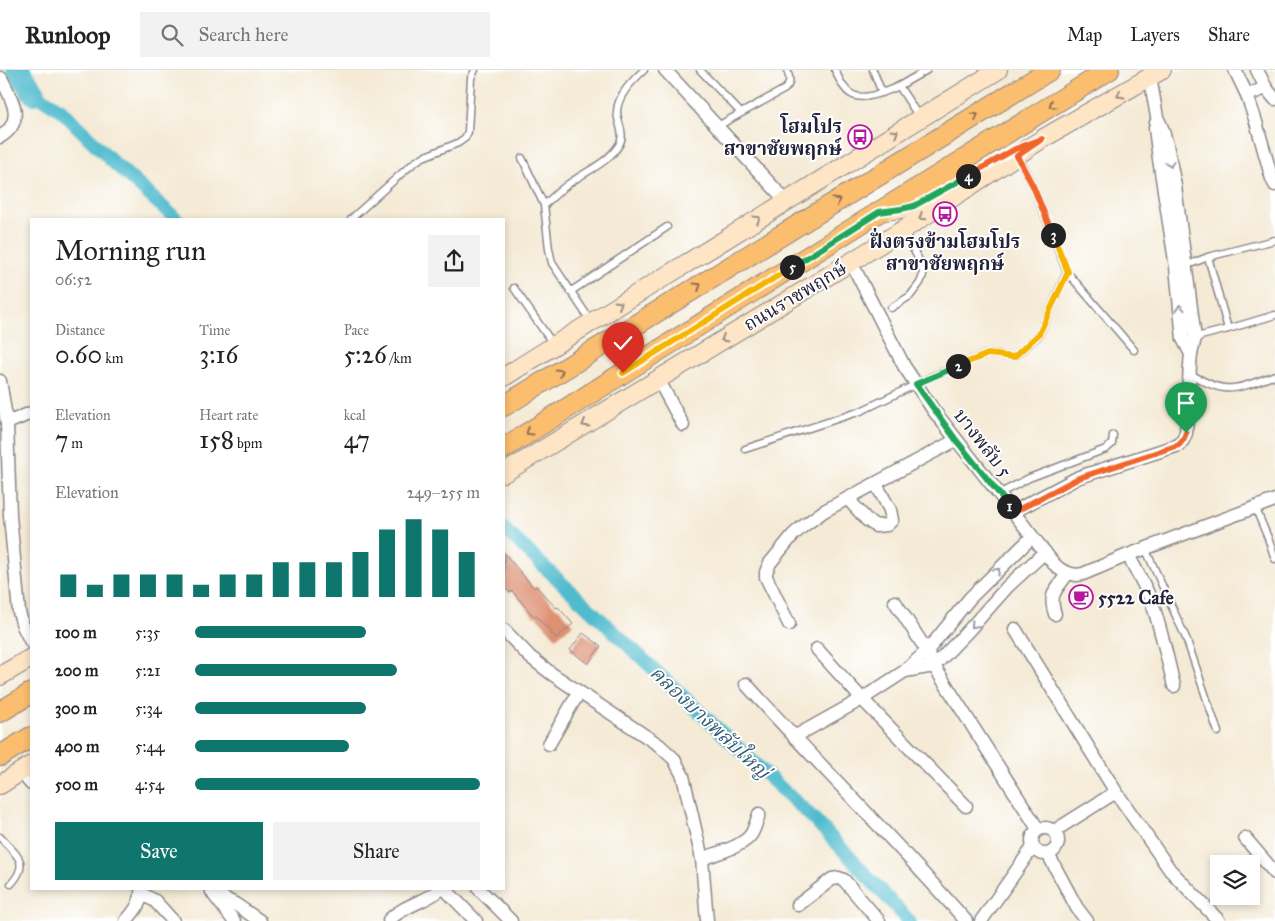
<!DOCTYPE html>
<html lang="en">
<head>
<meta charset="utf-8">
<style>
  body { margin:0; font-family:"IM FELL Great Primer","Noto Serif Thai",serif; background:#f2f2f2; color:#222; height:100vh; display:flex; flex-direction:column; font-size:19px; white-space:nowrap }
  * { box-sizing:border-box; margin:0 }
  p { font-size:16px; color:#767676 }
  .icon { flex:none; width:28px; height:28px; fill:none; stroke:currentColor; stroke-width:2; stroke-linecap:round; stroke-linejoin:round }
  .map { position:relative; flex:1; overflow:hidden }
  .sheet { position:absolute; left:30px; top:148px; width:475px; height:672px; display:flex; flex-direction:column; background:#fff; border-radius:0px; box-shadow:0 2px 8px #0003 }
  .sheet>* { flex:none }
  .buttons { position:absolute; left:1210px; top:785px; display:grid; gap:10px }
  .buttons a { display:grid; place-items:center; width:50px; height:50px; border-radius:0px; background:#fff; box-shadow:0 2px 8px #0003; font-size:25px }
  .pin { position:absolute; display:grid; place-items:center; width:42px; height:42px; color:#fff; margin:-51px -21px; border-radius:50% 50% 50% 0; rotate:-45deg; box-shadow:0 0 5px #0007 }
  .pin .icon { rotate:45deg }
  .km { position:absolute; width:25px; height:25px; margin:-12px; border-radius:50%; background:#222; color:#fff; font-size:14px; line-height:25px; text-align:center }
  .round { display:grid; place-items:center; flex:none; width:52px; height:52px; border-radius:0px; background:#f2f2f2 }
  .head { display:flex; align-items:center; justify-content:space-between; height:85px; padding:0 25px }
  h1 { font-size:28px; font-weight:600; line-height:38px }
  .figures { display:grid; grid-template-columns:repeat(3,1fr); gap:8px; height:85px; padding:5px 25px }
  .figures div { display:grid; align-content:center }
  .figures b { font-size:25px; font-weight:600 }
  .figures small { font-size:14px; font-weight:400 }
  .figures p { font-size:14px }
  .chart { height:140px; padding:10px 25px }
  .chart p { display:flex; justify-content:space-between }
  .chart svg { width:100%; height:90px; margin-top:5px; stroke:#0f766e; stroke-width:6 }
  .button { display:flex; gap:10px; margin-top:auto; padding:10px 25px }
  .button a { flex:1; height:58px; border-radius:0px; background:#0f766e; color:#fff; font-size:20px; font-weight:600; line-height:58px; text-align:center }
  .button a+a { background:#f2f2f2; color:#222 }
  ul { padding:0 25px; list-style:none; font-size:16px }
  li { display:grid; grid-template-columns:80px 60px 1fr; align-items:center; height:38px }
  li i { height:12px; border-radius:6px; background:#0f766e }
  header { display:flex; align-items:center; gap:30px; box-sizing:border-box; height:70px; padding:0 25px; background:#fff; border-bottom:1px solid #e0e0e0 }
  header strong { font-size:24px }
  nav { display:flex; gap:28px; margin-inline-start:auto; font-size:18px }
  .search { width:350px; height:45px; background:#f2f2f2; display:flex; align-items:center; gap:12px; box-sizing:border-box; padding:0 18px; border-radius:0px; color:#767676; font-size:19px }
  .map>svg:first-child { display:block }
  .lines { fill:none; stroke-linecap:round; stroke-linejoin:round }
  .canal { stroke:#50bbcd; stroke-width:14 }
  .river { stroke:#50bbcd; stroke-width:24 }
  .building { fill:#dd9072 }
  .lane-casing { stroke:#8b8688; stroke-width:9 }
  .street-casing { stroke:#8b8688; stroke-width:15 }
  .secondary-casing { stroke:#8b8688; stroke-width:20 }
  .primary-casing { stroke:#8b8688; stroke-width:22 }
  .lane { stroke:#fff; stroke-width:6 }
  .street { stroke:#fff; stroke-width:12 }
  .secondary { stroke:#fde5c5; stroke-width:18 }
  .primary { stroke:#fbbd6e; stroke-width:20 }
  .oneway { stroke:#9a8d87 }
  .oneway2 { stroke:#8e7054 }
  .oneway3 { stroke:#9c9ca7 }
  .split-1-casing { stroke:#fff; stroke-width:10 }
  .split-2-casing { stroke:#fff; stroke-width:10 }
  .split-3-casing { stroke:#fff; stroke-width:10 }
  .split-4-casing { stroke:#fff; stroke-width:10 }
  .split-5-casing { stroke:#fff; stroke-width:10 }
  .split-6-casing { stroke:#fff; stroke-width:10 }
  .split-1 { stroke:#f0652b; stroke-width:6 }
  .split-2 { stroke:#22a559; stroke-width:6 }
  .split-3 { stroke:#f5b400; stroke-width:6 }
  .split-4 { stroke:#f0652b; stroke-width:6 }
  .split-5 { stroke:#22a559; stroke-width:6 }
  .split-6 { stroke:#f5b400; stroke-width:6 }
  .labels { text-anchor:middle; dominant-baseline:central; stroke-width:4; stroke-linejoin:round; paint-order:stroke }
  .poi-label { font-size:19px; font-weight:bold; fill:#22223b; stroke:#fff; text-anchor:end }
  .street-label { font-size:19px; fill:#22223b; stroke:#fff }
  .water-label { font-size:20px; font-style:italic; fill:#345f75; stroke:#fff }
</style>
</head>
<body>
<header>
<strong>Runloop</strong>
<div class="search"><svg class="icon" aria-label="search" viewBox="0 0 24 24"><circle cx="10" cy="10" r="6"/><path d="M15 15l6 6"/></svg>Search here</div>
<nav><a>Map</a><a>Layers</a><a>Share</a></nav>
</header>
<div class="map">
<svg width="1275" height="851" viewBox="0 0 1275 851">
  <rect width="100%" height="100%" fill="#fff"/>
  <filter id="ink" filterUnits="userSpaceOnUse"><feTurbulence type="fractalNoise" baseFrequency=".02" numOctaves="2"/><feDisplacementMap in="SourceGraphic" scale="10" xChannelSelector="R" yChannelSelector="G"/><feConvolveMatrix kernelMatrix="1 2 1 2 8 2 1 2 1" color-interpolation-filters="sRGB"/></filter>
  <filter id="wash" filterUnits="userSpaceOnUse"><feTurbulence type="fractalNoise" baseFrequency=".0096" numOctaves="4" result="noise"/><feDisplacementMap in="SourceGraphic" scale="20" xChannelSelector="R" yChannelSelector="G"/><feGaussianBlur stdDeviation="1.12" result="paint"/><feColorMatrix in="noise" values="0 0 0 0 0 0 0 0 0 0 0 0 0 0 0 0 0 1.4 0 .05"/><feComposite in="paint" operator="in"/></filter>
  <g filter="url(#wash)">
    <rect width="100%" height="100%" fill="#f4ead5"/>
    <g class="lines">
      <g class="canal">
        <polyline points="34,23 61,40 114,93 176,149"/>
        <polyline points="504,459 815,750 909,851"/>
      </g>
      <polyline class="river" points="18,0 34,23"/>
    </g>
    <g id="blocks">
      <g class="building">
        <polygon points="504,483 534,518 536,516 556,538 558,537 573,554 556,568 536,546 534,547 512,521 510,523 504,517"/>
        <polygon points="583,563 601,576 588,594 570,580"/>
      </g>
    </g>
  </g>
  <g filter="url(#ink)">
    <use href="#blocks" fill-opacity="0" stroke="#8b8688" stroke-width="1"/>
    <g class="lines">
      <g class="lane-casing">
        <g id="lane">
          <polyline points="700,0 741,43"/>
          <path d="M835 0C839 9 844 21 853 25 865 31 888 21 899 16L919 47"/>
          <polyline points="873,0 882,23"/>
          <polyline points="899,16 927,0"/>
          <path d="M716 57 785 19C791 13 790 8 787 0"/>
          <polyline points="1018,87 1033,116 1067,202 1134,280"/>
          <polyline points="522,88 544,135"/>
          <polyline points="351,149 402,103 415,92 423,87 458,73 465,68 468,62 471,8 475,0"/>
          <polyline points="1275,170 1208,187 1228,259 1275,245"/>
          <polyline points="1185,196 1208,187"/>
          <polyline points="514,218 553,274"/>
          <polyline points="570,222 667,157"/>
          <polyline points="891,238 910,226 920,213 923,205 922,196 904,161"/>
          <path d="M590 250 552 193 549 179 544 135C552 128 559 121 567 115 584 102 607 94 619 75 626 64 617 53 617 41 618 25 632 11 644 0"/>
          <polyline points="1193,268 1228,259"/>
          <path d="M1190 304C1200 309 1212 317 1224 318 1239 320 1261 310 1275 305"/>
          <polyline points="745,379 861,341 931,307 987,284 1014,287 1039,265 1067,202"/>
          <polyline points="999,424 1029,408 1106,379 1112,374 1113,365"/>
          <polyline points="1255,437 1268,468 1275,489"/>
          <polyline points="1145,478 1186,568 1218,662"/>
          <path d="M0 767C16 785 31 792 11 814"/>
        </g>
      </g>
      <g class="street-casing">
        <g id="street">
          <polyline points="665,0 786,131"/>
          <polyline points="1235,0 1247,25 1256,52 1272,109 1275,115"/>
          <polyline points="1266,18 1275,29"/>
          <polyline points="1247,25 1266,18 1257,0"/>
          <polyline points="1156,53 1155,58 1159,89 1176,197 1183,269 1191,284"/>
          <path d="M0 67C26 51 12 29 1 8"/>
          <polyline points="851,192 904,296 934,341 1054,494 1061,500 1068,503 1076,505 1083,504 1128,485 1275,430"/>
          <polyline points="658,309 683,355"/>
          <polyline points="0,311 7,353 10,446 19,542 23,556 31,572"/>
          <polyline points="7,353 31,343"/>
          <polyline points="848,429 867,450 876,456 887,455 892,450 890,440 876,414"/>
          <polyline points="1013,442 1079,407 1179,375 1183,370 1186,363 1190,295 1191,284 1195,268 1175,116 1167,75 1162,58 1157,47 1150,7"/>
          <path d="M1128 485C1136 500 1144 514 1151 530 1161 558 1167 587 1174 616"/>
          <polyline points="895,532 927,581 934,596 1038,759"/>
          <path d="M1055 544C1048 524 1056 520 1068 503"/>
          <polyline points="789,554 766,507 766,502 770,493 793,465 802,457 824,441 956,370"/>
          <polyline points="1015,559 1116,722 1170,800 1219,851"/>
          <polyline points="504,560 530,587 552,604 659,675 674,689 683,706 702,789 707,851"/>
          <polyline points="817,579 862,629 966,736"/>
          <polyline points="905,601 934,596 968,561 1008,516 1045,482"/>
          <path d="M746 614C818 694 895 770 966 851"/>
          <polyline points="794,667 862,629 905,601 927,581 970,528 1032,467"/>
          <polyline points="549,674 579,622"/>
          <polyline points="21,702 31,714"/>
          <circle cx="1045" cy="771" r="13"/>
          <polyline points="1054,761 1116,722"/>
          <polyline points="1245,768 1275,803"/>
          <polyline points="1048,784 1077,838 1087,851"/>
          <path d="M702 789C716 783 744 777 752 763 755 757 757 750 759 744"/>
          <polyline points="445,819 476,851"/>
          <polyline points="479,819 511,851"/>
          <polyline points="212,822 235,834 260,851"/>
          <polyline points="142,824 155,831 173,851"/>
          <polyline points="214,825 234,851"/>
          <polyline points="798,835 832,809 839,808 844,810 879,851"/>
          <path d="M389 850C404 835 425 832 441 819"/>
          <path d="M126 851C134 842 143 831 141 819"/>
          <polyline points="981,851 1033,777"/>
        </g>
      </g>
      <g class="secondary-casing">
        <g id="secondary">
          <polyline points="882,141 901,139 914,136 955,113"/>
          <path d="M504 307C556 274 608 242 661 209 774 140 886 69 998 0"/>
          <polyline points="504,403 851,192 914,153 1042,69 1162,0"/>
          <polyline points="0,606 31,588"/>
          <polyline points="0,715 31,695"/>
        </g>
      </g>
      <g class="primary-casing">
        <g id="primary">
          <polyline points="504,336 1050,0"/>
          <polyline points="504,378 879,142 1109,0"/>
          <polyline points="0,642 31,623"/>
          <polyline points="0,686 31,667"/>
        </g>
      </g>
      <use href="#lane" class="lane"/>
      <use href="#street" class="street"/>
      <use href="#secondary" class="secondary"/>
      <use href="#primary" class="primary"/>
    </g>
    <defs><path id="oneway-chevron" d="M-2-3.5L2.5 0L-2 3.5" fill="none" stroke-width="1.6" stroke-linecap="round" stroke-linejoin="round" transform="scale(1.25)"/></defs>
    <g class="oneway">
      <use href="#oneway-chevron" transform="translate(1120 25) rotate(150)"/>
      <use href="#oneway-chevron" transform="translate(895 63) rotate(-32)"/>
      <use href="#oneway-chevron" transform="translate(922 147) rotate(147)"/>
      <use href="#oneway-chevron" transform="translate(757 149) rotate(-32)"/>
      <use href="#oneway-chevron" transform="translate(619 234) rotate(-31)"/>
      <use href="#oneway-chevron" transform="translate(724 269) rotate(149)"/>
      <use href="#oneway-chevron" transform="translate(585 354) rotate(149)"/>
    </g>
    <g class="oneway2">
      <use href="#oneway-chevron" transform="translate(1052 35) rotate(148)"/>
      <use href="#oneway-chevron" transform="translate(975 46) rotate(-32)"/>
      <use href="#oneway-chevron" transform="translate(837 131) rotate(-32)"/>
      <use href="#oneway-chevron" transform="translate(698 216) rotate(-32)"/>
      <use href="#oneway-chevron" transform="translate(560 302) rotate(-32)"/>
      <use href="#oneway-chevron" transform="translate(529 362) rotate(148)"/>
    </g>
    <g class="oneway3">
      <use href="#oneway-chevron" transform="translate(1170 94) rotate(80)"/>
      <use href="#oneway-chevron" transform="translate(1180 238) rotate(-95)"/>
      <use href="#oneway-chevron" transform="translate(997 501) rotate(-45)"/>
      <use href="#oneway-chevron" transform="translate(974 555) rotate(132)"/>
    </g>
  </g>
  <g class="lines" filter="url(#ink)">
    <g class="split-1-casing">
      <polyline id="split-1" points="1009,436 1014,442 1079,408 1179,375 1183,370 1186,363"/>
    </g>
    <g class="split-2-casing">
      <polyline id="split-2" points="958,296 916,314 956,370 1009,436"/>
    </g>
    <g class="split-3-casing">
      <polyline id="split-3" points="958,296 988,284 1014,287 1039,264 1068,202 1053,165"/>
    </g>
    <g class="split-4-casing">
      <polyline id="split-4" points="968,106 1015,79 1042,69 1017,86 1033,116 1053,165"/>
    </g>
    <g class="split-5-casing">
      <polyline id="split-5" points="792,197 879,142 901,139 914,136 968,106"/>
    </g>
    <g class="split-6-casing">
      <polyline id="split-6" points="623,303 792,197"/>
    </g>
    <use href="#split-1" class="split-1"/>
    <use href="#split-2" class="split-2"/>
    <use href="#split-3" class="split-3"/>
    <use href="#split-4" class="split-4"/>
    <use href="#split-5" class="split-5"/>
    <use href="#split-6" class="split-6"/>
  </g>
  <defs>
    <g id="bus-ring" transform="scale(1.25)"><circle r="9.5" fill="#fff" stroke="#b5179e" stroke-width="1.5"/><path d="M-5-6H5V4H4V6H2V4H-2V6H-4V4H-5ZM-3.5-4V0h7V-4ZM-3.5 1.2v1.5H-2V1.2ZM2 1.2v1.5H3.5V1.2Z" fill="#b5179e"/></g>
    <g id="cafe-ring" transform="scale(1.25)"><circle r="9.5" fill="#fff" stroke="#b5179e" stroke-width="1.5"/><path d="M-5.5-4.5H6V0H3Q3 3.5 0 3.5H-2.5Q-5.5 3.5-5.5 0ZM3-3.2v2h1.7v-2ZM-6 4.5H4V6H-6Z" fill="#b5179e"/></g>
  </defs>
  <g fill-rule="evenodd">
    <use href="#bus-ring" x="860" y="67"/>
    <use href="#bus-ring" x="945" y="144"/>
    <use href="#cafe-ring" x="1081" y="527"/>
  </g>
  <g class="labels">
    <g class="poi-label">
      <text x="842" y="56">โฮมโปร<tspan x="842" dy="22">สาขาชัยพฤกษ์</tspan></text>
      <text x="945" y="171" text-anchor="middle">ฝั่งตรงข้ามโฮมโปร<tspan x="945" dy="22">สาขาชัยพฤกษ์</tspan></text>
      <text x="1098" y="527" text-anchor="start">5522 Cafe</text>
    </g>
    <g class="street-label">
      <text transform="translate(795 226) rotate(-31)">ถนนราชพฤกษ์</text>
      <text transform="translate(983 373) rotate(52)">บางพลับ 5</text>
    </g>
    <g class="water-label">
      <text transform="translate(710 652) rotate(43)">คลองบางพลับใหญ่</text>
    </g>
  </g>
</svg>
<div class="buttons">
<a><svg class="icon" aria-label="layers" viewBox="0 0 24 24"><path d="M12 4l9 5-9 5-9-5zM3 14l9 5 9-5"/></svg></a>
</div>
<div class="pin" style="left:1186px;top:363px;background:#1e9e55"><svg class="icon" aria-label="arrive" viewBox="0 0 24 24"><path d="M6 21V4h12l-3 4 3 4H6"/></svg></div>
<div class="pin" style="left:623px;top:303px;background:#d93025"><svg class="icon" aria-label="check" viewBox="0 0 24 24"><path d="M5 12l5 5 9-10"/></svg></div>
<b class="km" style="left:1009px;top:436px">1</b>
<b class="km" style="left:958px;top:296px">2</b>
<b class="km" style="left:1053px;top:165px">3</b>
<b class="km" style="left:968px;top:106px">4</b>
<b class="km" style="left:792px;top:197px">5</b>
<section class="sheet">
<div class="head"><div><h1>Morning run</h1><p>06:52</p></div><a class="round"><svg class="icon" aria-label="share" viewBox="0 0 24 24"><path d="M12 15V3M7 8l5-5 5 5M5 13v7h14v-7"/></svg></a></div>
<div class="figures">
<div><p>Distance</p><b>0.60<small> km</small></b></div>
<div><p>Time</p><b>3:16</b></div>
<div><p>Pace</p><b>5:26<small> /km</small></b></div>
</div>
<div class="figures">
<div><p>Elevation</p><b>7<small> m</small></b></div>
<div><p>Heart rate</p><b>158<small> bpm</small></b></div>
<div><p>kcal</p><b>47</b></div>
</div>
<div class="chart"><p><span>Elevation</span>249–255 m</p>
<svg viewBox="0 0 160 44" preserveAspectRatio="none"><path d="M5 44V33M15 44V38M25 44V33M35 44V33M45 44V33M55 44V38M65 44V33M75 44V33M85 44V27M95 44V27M105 44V27M115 44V22M125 44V11M135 44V6M145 44V11M155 44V22"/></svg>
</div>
<ul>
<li><b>100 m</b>5:35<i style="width:60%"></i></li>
<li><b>200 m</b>5:21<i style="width:71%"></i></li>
<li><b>300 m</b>5:34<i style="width:60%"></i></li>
<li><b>400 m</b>5:44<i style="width:54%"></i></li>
<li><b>500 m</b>4:54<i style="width:100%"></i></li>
</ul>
<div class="button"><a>Save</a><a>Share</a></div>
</section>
</div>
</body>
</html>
